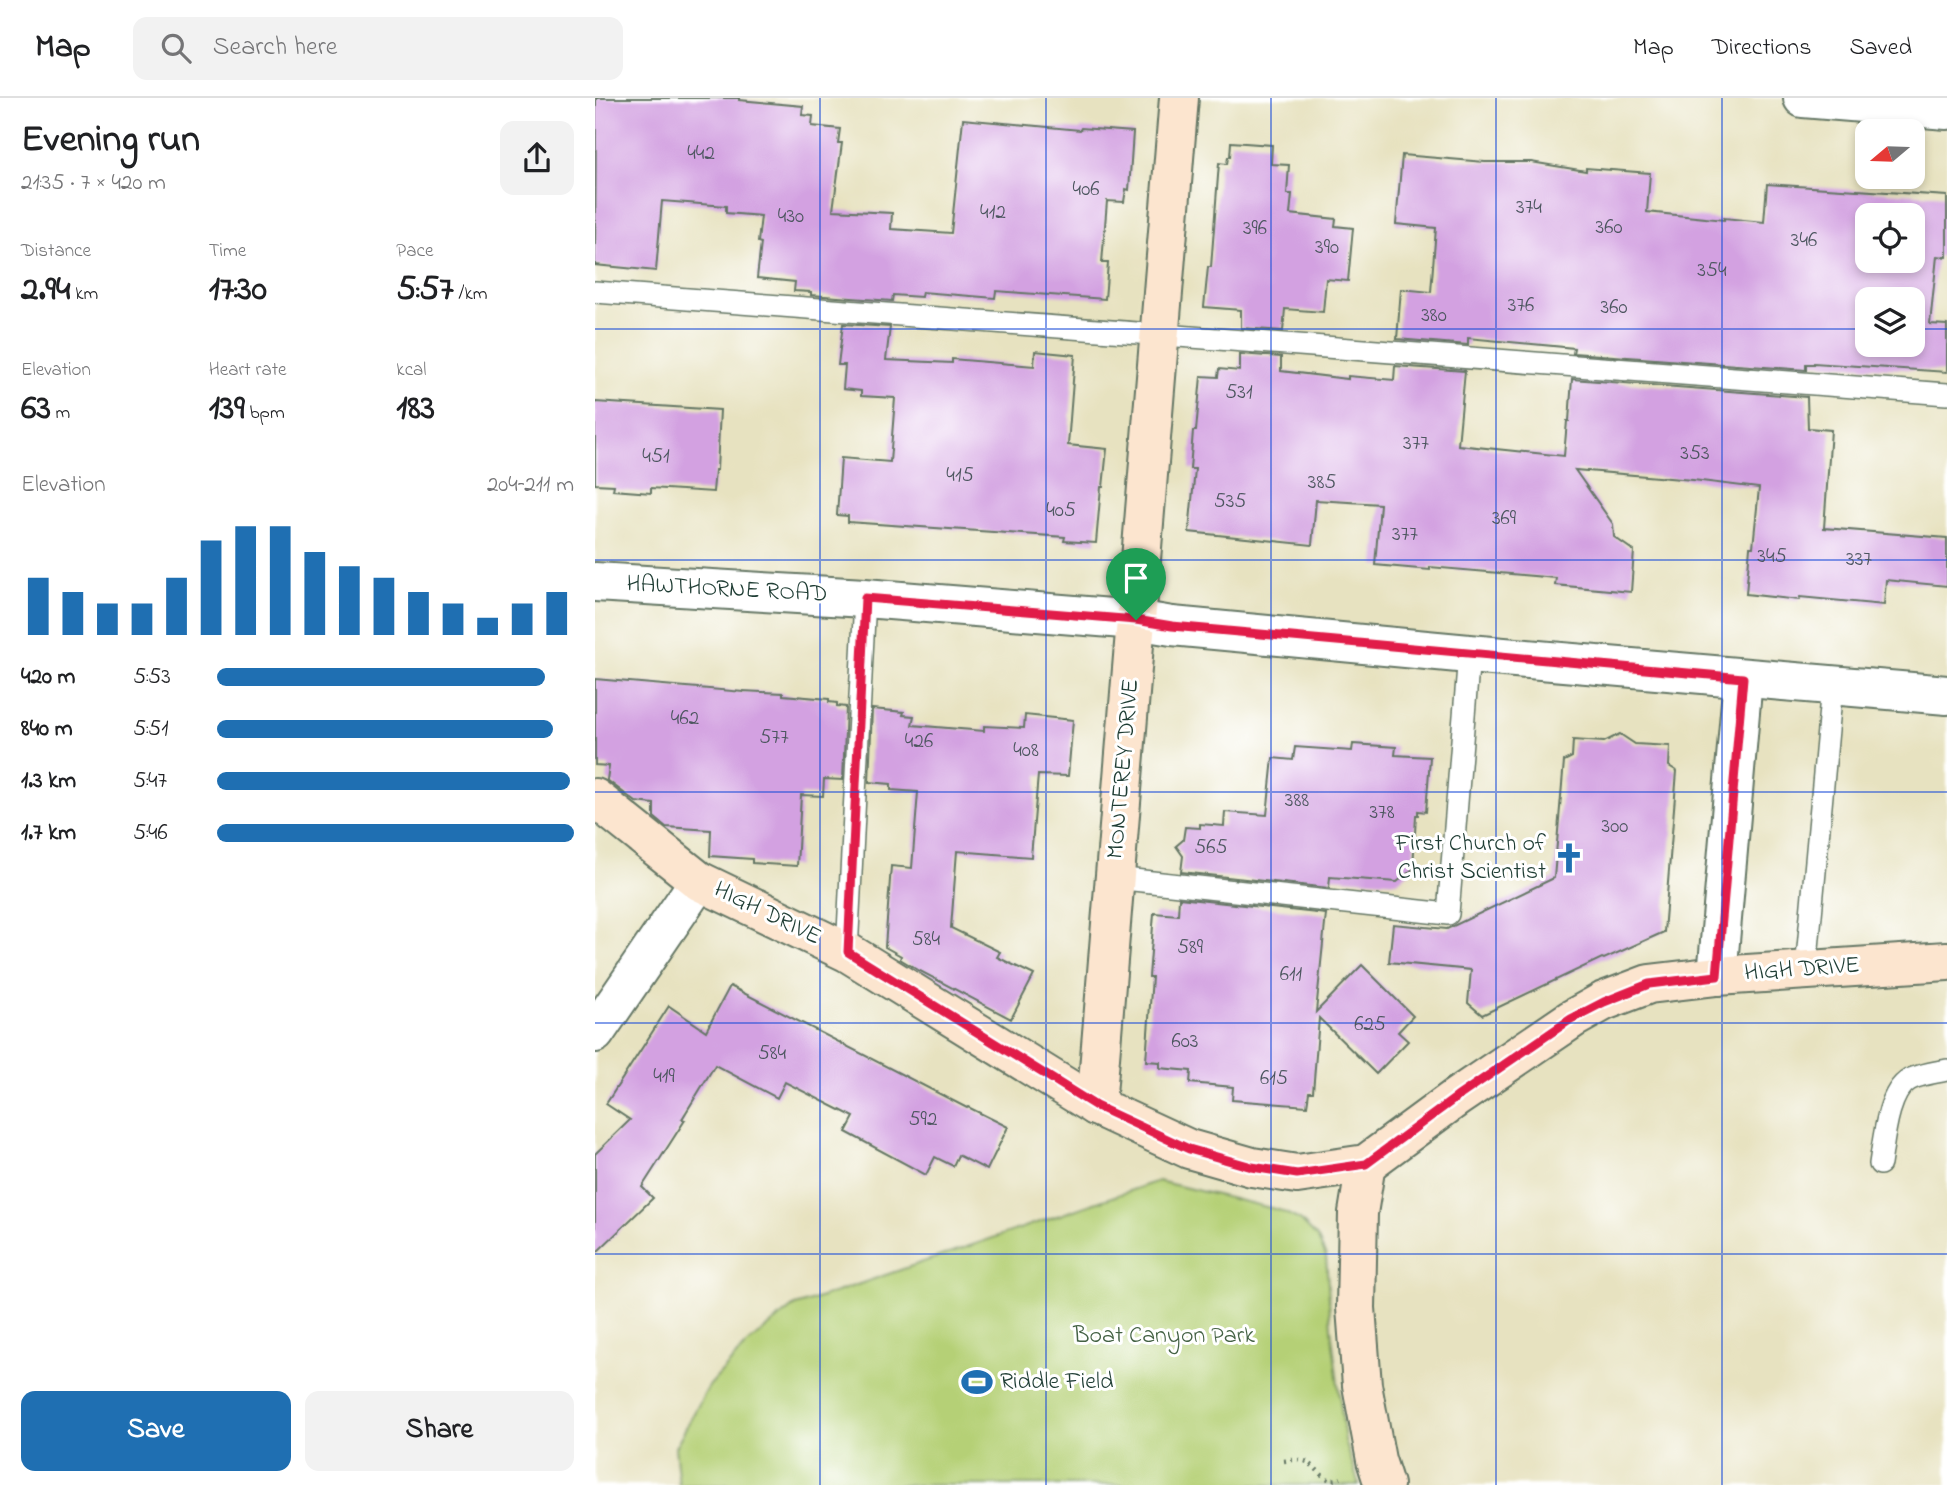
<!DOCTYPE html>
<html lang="en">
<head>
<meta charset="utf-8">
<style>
  body { margin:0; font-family:"Indie Flower",sans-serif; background:#f2f2f2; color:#202124; height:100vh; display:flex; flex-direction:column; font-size:26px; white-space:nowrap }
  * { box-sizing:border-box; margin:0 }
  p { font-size:23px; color:#757577 }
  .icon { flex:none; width:38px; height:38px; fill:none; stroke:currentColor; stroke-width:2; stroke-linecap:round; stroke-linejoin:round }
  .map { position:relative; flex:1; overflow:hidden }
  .details { display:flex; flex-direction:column; background:#fff; width:595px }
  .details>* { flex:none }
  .needle { width:46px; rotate:251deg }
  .tools { position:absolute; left:1260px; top:21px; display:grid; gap:14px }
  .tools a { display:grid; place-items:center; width:70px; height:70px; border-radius:14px; background:#fff; box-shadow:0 4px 10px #0003; font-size:35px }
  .pin { position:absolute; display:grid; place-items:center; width:60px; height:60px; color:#fff; margin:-72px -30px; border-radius:50% 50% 50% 0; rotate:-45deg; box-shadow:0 0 7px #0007 }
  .pin .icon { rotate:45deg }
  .round { display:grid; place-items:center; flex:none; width:74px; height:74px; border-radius:14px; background:#f2f2f2 }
  .headline { display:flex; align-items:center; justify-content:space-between; height:119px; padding:0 21px }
  h1 { font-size:38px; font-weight:800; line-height:52px }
  .figures { display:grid; grid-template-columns:repeat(3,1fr); gap:10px; height:119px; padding:7px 21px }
  .figures div { display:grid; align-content:center }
  .figures b { font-size:35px; font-weight:800 }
  .figures small { font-size:19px; font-weight:400 }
  .figures p { font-size:19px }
  .chart { height:196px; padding:14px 21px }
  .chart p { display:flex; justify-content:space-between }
  .chart svg { width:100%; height:126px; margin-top:7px; stroke:#1f6fb2; stroke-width:6 }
  .button { display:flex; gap:14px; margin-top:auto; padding:14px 21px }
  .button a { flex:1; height:80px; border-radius:14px; background:#1f6fb2; color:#fff; font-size:28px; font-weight:800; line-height:80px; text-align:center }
  .button a+a { background:#f2f2f2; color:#202124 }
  ul { padding:0 21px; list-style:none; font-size:23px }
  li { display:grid; grid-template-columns:112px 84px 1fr; align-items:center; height:52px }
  li i { height:18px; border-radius:9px; background:#1f6fb2 }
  header { display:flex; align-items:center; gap:42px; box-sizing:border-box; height:98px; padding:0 35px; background:#fff; border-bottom:2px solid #e0e0e0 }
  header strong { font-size:33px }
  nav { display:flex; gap:38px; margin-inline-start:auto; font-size:24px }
  .search { width:490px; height:63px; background:#f2f2f2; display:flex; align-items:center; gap:18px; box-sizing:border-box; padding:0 24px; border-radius:14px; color:#757577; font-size:26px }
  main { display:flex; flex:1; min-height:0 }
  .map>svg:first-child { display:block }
  .green { fill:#b5d076; stroke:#6a8655; stroke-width:2 }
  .building { fill:#d3a1e1; fill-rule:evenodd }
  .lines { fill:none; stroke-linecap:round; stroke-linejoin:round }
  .lane-casing { stroke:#657765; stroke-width:24 }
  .street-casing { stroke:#657765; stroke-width:42 }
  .secondary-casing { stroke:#657765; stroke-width:42 }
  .path { stroke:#657765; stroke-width:4.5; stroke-dasharray:2 5; stroke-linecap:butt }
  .lane { stroke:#fff; stroke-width:21 }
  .street { stroke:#fff; stroke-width:38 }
  .secondary { stroke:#fce5cf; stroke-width:38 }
  .route-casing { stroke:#fff; stroke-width:14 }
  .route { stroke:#e11d48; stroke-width:9 }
  .grid { fill:none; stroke:#1d4ed8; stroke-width:2; stroke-opacity:0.55 }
  .labels { text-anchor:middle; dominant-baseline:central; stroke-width:6; stroke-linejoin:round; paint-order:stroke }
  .number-label { font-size:21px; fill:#4c565f }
  .street-label { font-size:24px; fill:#1f3d34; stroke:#fff }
  .poi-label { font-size:24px; fill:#1f3d34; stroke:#fff; text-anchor:end }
  .park-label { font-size:24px; fill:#446244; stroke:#fff }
</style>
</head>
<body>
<header>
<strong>Map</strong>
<div class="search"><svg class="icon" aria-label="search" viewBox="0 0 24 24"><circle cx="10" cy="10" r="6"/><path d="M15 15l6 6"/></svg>Search here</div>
<nav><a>Map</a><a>Directions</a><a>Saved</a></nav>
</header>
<main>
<section class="details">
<div class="headline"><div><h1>Evening run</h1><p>21:35 · 7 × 420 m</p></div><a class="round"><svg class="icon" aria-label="share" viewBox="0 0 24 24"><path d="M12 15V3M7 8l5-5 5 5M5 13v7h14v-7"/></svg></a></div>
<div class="figures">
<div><p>Distance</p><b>2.94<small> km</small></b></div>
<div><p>Time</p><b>17:30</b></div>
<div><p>Pace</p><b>5:57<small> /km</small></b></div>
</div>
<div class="figures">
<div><p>Elevation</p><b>63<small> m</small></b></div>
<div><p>Heart rate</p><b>139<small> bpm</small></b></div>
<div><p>kcal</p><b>183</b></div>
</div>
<div class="chart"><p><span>Elevation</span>204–211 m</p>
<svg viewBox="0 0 160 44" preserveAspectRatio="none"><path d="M5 44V24M15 44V29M25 44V33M35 44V33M45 44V24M55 44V11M65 44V6M75 44V6M85 44V15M95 44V20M105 44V24M115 44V29M125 44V33M135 44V38M145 44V33M155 44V29"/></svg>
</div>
<ul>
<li><b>420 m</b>5:53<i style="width:92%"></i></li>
<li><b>840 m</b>5:51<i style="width:94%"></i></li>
<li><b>1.3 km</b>5:47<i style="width:99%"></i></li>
<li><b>1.7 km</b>5:46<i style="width:100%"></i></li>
</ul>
<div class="button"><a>Save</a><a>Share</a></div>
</section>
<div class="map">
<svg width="1352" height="1387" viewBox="0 0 1352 1387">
  <rect width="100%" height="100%" fill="#fff"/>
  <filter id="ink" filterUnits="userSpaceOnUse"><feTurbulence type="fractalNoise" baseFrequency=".0143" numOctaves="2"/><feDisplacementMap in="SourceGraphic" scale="14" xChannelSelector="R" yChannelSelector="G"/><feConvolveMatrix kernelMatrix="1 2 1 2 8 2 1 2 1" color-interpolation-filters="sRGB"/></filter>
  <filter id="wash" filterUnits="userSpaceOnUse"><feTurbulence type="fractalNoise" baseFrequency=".00686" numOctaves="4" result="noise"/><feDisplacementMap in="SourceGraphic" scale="28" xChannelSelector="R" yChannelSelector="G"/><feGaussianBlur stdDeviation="1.57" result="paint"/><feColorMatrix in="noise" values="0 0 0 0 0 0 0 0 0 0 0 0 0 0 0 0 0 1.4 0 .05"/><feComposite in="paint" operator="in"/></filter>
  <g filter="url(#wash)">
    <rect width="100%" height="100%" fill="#e7e2c0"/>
    <polygon class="green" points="563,1083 684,1112 705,1122 722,1139 731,1158 736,1230 750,1342 764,1387 84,1387 80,1349 114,1288 152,1246 198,1209"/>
    <g id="blocks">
      <g class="building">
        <polygon points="1,0 144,0 144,2 208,8 207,17 218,18 217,28 245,31 243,45 247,45 238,112 297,115 296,131 356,135 368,21 485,32 486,30 538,34 534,92 531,91 529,104 512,103 507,165 513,165 510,201 401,193 400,200 327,194 326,199 298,197 297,203 216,197 216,194 199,193 200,184 162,180 166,145 163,144 166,118 131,115 131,108 67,103 61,173 0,167"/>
        <polygon points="636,44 677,47 676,66 694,67 692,96 697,96 695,116 741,121 740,128 758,130 753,183 731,181 728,214 690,211 688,233 646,230 646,212 609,209 613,169 616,169 624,65 632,66 633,59 635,59"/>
        <path d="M807 57 890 64H936L991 73V70L1055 75 1052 114 1129 122V120L1169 124 1172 86 1352 98V159L1342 158 1335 226 1352 227V274L1219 265V266H1211V272L978 255 979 250 873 240V247L802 241 806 191 836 194 841 130 801 126ZM1272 117H1318V163H1272ZM1272 201H1318V247H1272Z"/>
        <polygon points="248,226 295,229 291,262 357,265 357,261 439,268 440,253 480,257 473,347 512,351 508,389 506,389 501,445 469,443 470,439 253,424 253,418 242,417 246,360 295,364 300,300 266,298 266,293 248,291 250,267 243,267"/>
        <polygon points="645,256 686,259 686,273 753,281 753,278 799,282 800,268 870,273 863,347 969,358 972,323 974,323 977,281 1212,299 1213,330 1236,332 1229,430 1352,440 1352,488 1291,482 1289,507 1205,499 1204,502 1151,496 1155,449 1158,449 1164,390 1098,382 980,372 1018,426 1019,439 1039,453 1036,494 960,487 961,480 835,469 835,472 780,467 785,406 721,402 717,447 594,434 600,371 595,371 598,333 601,333 606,278 623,279 624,271 645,273"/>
        <polygon points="0,304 125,312 122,372 120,372 118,394 56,390 56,395 18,392 19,387 0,386"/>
        <polygon points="0,581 148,594 148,593 188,595 188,597 234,601 234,604 242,605 242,608 251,609 248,682 229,681 228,698 206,697 202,768 157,765 157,761 115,758 116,732 71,729 59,719 59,706 41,704 12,682 14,668 0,667"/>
        <polygon points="277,611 309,614 308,617 319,618 317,627 389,633 389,628 429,630 430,617 478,622 473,678 443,677 436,759 362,753 356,830 405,854 402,859 439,877 416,921 325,873 305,861 306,858 290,849 296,768 317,770 323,694 296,692 296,686 274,684"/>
        <polygon points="1025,636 1040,646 1075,648 1074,668 1082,673 1069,834 1009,861 1007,860 887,917 873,905 876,872 794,864 798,826 852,831 959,780 969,663 977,659 978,642 1009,644"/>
        <polygon points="758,646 801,649 800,657 835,659 831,714 823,713 823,717 821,717 818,771 802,784 735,779 734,790 586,774 588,758 581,748 588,742 590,729 605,730 605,726 629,728 630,714 672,717 678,660 698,662 700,649 757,653"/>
        <polygon points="584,800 731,816 721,914 767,867 818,918 803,934 813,943 781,976 724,920 718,994 714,994 712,1008 637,1002 638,989 595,985 596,973 565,970 565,964 551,963 557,879 554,879 559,815 583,817"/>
        <polygon points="135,888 372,1010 373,1009 413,1029 392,1072 363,1057 358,1068 340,1059 331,1077 251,1034 259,1019 190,984 182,1000 120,967 87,1021 90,1022 47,1089 58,1100 0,1156 0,1056 35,1022 11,1006 74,908 111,933"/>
      </g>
    </g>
  </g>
  <g filter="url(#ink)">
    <use href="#blocks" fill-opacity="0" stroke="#657765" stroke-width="2"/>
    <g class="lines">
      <g class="lane-casing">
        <g id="lane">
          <polyline points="0,194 1352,296"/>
          <polyline points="520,780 853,816 874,556"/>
          <polyline points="252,854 270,500"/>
          <polyline points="1211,872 1237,588"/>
          <path d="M1285 1066C1289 1042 1292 995 1314 982 1322 977 1342 974 1352 972"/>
        </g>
      </g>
      <g class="street-casing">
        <g id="street">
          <polyline points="1208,0 1352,12"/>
          <polyline points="0,484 270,500 541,522 577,528 874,556 1352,597"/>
          <polyline points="1122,878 1148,580"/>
          <polyline points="0,935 104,783"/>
        </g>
      </g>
      <g class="secondary-casing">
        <g id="secondary">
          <polyline points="0,700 104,783 252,854 501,1008 594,1051 657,1069 702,1076 771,1066 862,999 977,921 1009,903 1054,886 1122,878 1352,863"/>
          <polyline points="501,1008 584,0"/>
          <polyline points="771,1066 763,1115 761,1210 767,1287 781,1362 789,1387"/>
        </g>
      </g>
      <path class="path" d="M689 1363C697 1362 705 1361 712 1364 725 1371 729 1387 746 1380"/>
      <use href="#lane" class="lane"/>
      <use href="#street" class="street"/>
      <use href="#secondary" class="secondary"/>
    </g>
  </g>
  <g class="lines" filter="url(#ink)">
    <g class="route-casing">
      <polygon id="route" points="270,500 541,522 577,528 1148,580 1122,878 1054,886 1009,904 976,921 862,999 771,1066 702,1076 657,1069 594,1051 501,1008 253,854"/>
    </g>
    <use href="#route" class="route"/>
  </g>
  <path class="grid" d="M225 0V1387M451 0V1387M676 0V1387M901 0V1387M1127 0V1387M0 231H1272M1318 231H1352M0 462H1352M0 694H1352M0 925H1352M0 1156H1352"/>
  <defs>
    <g id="church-bare" transform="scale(2.415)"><path d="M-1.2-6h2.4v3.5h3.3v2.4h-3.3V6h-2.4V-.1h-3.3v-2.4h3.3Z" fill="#1f6fb2" stroke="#fff" stroke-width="2.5" paint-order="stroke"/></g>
    <g id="stadium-bare" transform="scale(2.415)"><path d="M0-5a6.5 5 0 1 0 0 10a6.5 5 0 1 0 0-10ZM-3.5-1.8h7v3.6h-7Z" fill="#1f6fb2" stroke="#fff" stroke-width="2.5" paint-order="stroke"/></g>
  </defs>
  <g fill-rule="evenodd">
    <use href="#church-bare" x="974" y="760"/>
    <use href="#stadium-bare" x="382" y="1284"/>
  </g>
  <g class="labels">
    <g class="number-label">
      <text x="106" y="56">442</text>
      <text x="491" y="92">406</text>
      <text x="934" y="110">374</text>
      <text x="398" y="115">412</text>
      <text x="196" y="119">430</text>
      <text x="1014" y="130">360</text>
      <text x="660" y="131">396</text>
      <text x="1209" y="143">346</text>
      <text x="732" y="150">390</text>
      <text x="1117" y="173">354</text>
      <text x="926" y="208">376</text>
      <text x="1019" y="210">360</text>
      <text x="839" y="218">380</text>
      <text x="644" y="295">531</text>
      <text x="821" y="346">377</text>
      <text x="1100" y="356">353</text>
      <text x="61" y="359">451</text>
      <text x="365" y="378">415</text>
      <text x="727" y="385">385</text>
      <text x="635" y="404">535</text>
      <text x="466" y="413">405</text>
      <text x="909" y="421">369</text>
      <text x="810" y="437">377</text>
      <text x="1177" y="459">345</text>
      <text x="1264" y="462">337</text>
      <text x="90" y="621">462</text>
      <text x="179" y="640">577</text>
      <text x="324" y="644">426</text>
      <text x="431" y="653">408</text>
      <text x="702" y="703">388</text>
      <text x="787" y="715">378</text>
      <text x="1020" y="729">300</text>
      <text x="616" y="750">565</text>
      <text x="331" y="842">584</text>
      <text x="595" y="850">589</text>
      <text x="696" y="877">611</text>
      <text x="775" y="927">625</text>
      <text x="590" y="944">603</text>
      <text x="177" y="956">584</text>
      <text x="69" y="979">419</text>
      <text x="679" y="981">615</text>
      <text x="328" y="1022">592</text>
    </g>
    <g class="street-label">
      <text transform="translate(132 492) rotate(3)">HAWTHORNE ROAD</text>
      <text transform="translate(529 671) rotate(-85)">MONTEREY DRIVE</text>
      <text transform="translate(172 816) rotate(26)">HIGH DRIVE</text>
      <text transform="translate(1207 872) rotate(-4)">HIGH DRIVE</text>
    </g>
    <g class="poi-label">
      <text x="951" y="746">First Church of<tspan x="951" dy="28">Christ Scientist</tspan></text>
      <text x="405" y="1284" text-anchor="start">Riddle Field</text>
    </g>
    <g class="park-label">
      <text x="569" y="1238">Boat Canyon Park</text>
    </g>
  </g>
</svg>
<div class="tools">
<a><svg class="needle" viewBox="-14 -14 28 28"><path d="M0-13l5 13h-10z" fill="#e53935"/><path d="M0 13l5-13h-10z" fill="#757577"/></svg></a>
<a><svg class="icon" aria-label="locate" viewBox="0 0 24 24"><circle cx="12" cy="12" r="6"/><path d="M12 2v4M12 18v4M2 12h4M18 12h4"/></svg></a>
<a><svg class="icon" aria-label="layers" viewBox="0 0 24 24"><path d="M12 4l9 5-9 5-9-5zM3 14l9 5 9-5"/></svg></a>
</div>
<div class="pin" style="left:541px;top:522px;background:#1e9e55"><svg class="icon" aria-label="arrive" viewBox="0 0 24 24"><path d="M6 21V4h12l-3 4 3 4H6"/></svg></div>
</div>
</main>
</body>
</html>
